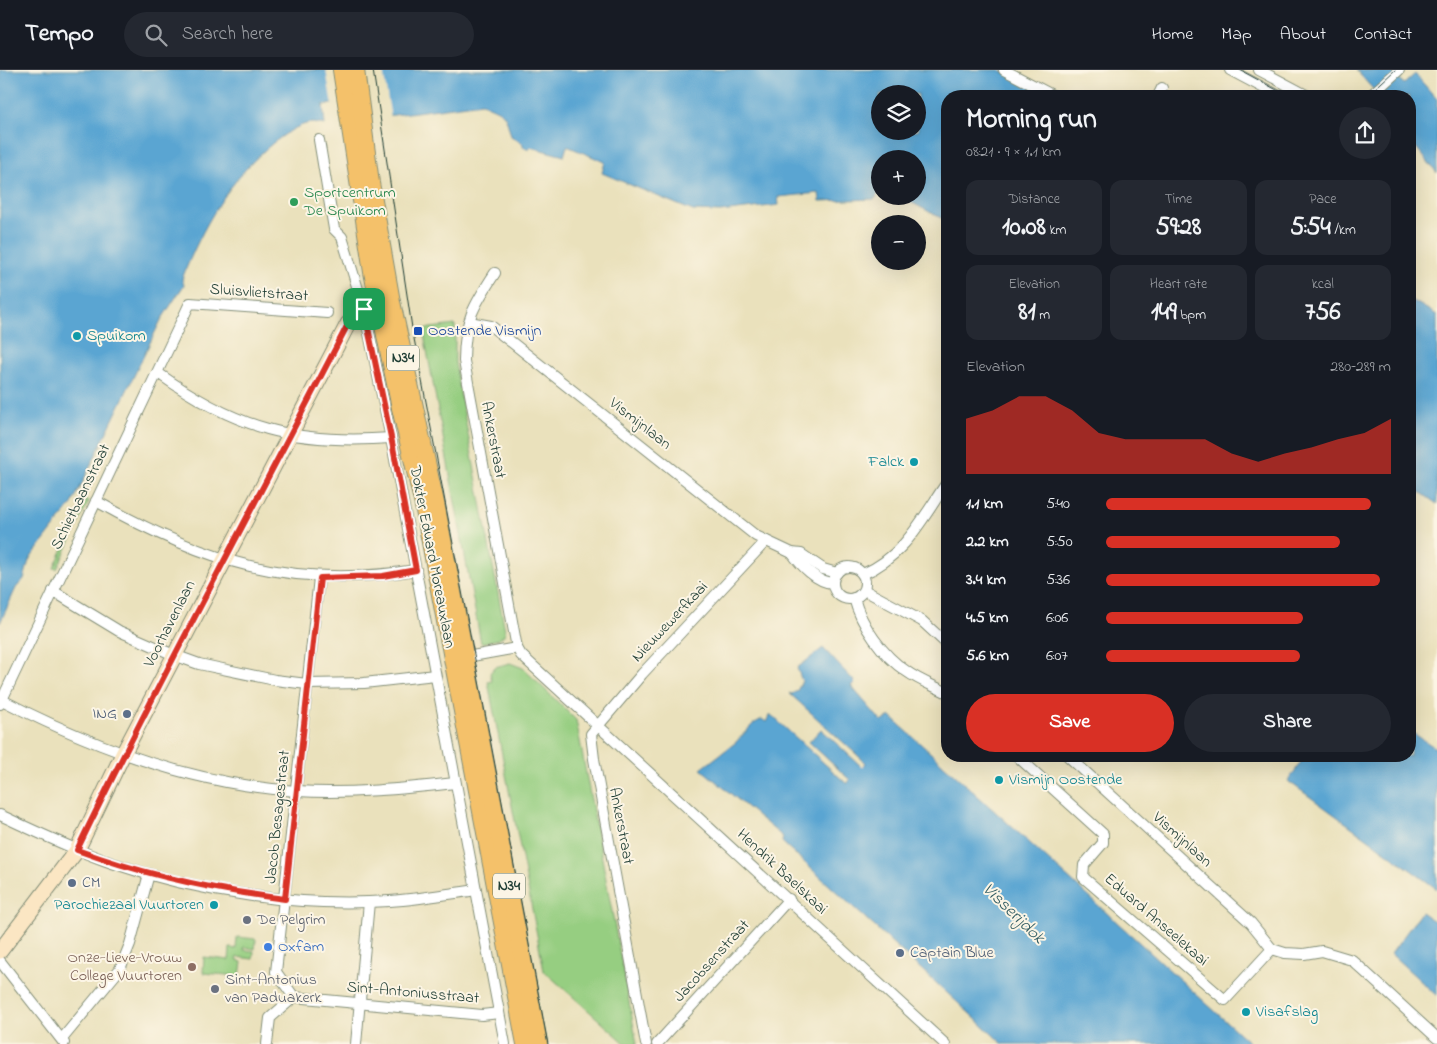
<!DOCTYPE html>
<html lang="en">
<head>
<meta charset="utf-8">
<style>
  body { margin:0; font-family:"Indie Flower",sans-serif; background:#242831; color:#f1f3f6; height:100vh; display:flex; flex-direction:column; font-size:19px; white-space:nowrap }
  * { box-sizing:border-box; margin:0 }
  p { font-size:16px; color:#9ea1a6 }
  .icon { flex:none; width:28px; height:28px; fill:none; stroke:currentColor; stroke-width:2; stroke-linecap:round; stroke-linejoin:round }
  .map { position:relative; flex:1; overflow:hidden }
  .panel { position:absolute; left:941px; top:20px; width:475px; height:672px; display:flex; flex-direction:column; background:#171b24; border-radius:20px; box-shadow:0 5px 20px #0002 }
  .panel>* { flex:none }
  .buttons { position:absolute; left:871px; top:15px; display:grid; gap:10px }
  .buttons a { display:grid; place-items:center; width:55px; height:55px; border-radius:50%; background:#171b24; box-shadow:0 5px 20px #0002; font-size:25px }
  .pin { position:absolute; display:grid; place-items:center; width:42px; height:42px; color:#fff; margin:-21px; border-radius:10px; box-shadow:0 2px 8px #0006 }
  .round { display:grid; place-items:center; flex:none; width:52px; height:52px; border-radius:26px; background:#242831 }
  .head { display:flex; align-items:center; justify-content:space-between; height:85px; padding:0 25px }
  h1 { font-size:28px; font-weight:700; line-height:38px }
  .metrics { display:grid; grid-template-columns:repeat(3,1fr); gap:8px; height:85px; padding:5px 25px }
  .metrics div { display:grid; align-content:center; border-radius:12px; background:#242831; text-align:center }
  .metrics b { font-size:25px; font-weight:700 }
  .metrics small { font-size:14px; font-weight:400 }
  .metrics p { font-size:14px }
  .chart { height:140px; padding:10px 25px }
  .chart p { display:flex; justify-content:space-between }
  .chart svg { width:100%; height:90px; margin-top:5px; fill:#d93025; opacity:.7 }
  .primary-button { display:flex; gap:10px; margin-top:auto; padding:10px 25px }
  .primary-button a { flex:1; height:58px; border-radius:30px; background:#d93025; color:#fff; font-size:20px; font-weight:700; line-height:58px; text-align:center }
  .primary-button a+a { background:#242831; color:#f1f3f6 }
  ul { padding:0 25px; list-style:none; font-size:16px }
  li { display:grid; grid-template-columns:80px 60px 1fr; align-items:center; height:38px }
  li i { height:12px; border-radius:6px; background:#d93025 }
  header { display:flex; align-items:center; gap:30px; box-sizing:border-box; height:70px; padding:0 25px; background:#171b24; border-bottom:1px solid #363941 }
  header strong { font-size:24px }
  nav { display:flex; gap:28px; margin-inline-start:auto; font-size:18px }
  .search { width:350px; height:45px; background:#242831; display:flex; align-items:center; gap:12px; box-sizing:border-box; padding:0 18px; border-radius:28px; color:#9ea1a6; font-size:19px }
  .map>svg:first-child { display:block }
  .green { fill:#96ce81; stroke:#5a865a }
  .water { fill:#5aa5d2; stroke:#3c7183; fill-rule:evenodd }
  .pier { fill:#eae1bc }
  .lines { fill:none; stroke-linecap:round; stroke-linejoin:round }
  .street-casing { stroke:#848f78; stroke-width:12 }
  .secondary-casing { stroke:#848f78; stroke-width:17 }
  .primary-casing { stroke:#848f78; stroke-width:18 }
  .street { stroke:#fff; stroke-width:10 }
  .secondary { stroke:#fbe6c3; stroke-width:15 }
  .primary { stroke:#f4c16a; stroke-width:16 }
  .tram { stroke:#1f3d34; stroke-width:1 }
  .route-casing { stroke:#fff; stroke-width:10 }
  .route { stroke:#d93025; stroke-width:6 }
  .leisure-dot { fill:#2e9e5b; stroke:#fcf5e5; stroke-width:2 }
  .transit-dot { fill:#1a4fb4; stroke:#fcf5e5; stroke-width:2 }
  .culture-dot { fill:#0f9aa8; stroke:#fcf5e5; stroke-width:2 }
  .service-dot { fill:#5c6f8a; stroke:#fcf5e5; stroke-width:2 }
  .worship-dot { fill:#6b7280; stroke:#fcf5e5; stroke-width:2 }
  .shop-dot { fill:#3f7fe0; stroke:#fcf5e5; stroke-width:2 }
  .education-dot { fill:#8d6e63; stroke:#fcf5e5; stroke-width:2 }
  .labels { text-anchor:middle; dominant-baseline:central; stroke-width:4; stroke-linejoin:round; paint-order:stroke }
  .shield { fill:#fcf5e5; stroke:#617469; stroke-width:1 }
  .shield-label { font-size:15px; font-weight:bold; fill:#1f3d34 }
  .leisure-label { font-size:16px; fill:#27864d; stroke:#fcf5e5; text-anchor:start }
  .street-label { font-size:16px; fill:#1f3d34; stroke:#fcf5e5 }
  .transit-label { font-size:16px; fill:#164399; stroke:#fcf5e5; text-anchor:start }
  .culture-label { font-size:16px; fill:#0d838f; stroke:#fcf5e5; text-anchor:start }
  .service-label { font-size:16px; fill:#4e5e75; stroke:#fcf5e5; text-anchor:start }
  .worship-label { font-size:16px; fill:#5b616d; stroke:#fcf5e5; text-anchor:start }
  .shop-label { font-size:16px; fill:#366cbe; stroke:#fcf5e5; text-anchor:start }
  .education-label { font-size:16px; fill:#785e54; stroke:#fcf5e5; text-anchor:end }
  .water-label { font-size:18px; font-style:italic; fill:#315c63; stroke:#fcf5e5 }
</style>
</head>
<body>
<header>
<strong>Tempo</strong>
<div class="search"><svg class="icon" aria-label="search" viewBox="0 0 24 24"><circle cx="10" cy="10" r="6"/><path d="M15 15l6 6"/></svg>Search here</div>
<nav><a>Home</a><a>Map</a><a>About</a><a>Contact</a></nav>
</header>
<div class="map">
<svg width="1437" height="974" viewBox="0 0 1437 974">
  <rect width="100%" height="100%" fill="#fcf5e5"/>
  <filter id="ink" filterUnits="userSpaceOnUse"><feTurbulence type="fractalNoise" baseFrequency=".02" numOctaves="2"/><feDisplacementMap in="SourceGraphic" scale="10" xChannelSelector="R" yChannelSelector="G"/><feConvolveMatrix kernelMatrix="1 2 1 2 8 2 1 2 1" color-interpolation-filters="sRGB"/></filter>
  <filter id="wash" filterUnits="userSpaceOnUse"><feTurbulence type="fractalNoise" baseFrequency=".0096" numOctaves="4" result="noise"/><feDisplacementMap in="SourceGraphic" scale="20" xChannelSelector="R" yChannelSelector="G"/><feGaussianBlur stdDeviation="1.12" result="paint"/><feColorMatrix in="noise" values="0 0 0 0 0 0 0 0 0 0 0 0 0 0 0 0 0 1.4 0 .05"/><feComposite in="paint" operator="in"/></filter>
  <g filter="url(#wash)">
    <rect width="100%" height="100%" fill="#eae1bc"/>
    <g class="green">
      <polygon points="455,255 455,292 458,311 505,560 505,564 499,569 481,573 423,259"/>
      <polygon points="86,430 89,431 57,499 54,498"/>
      <polygon points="510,593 523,598 576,650 637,974 626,974 544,901 488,612 492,611 490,603 495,597"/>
      <polygon points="237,867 256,869 255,879 244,877 244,880 254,881 253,889 237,887 237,890 242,892 240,906 203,903 204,887 229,890 230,878 236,879"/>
    </g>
    <g class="water">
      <path d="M0 0H1000L1049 26H948L947 151 899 126H918V89H880V120L875 129 820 131 819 123 778 127 779 135 720 142 693 141 602 103 605 92 567 76 564 86 530 77 529 80 523 77V74L511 66C504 41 507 44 482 33L372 48 370 30 323 35 325 55C320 54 312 52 306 54 294 57 283 66 273 73 230 108 202 157 182 209L184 215 161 250 72 434 29 490 24 509 16 518 0 553ZM880 24H918V61H880Z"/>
      <polygon points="1356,0 1391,0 1404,14 1415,4 1437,29 1437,103 1410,70 1410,26 1379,26"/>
      <polygon points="1410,229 1437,245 1437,434 1410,415"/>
      <polygon points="823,578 855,612 851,616 882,652 890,646 1251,974 1003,974 782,772 783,767 701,699 735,673 753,654 762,649 766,652 770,644 847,714 850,710 809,672 821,659 862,697 866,693 789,623 792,624 797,621 802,611 797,598"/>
      <polygon points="1410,661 1437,679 1437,819 1288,711 1305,686 1410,686"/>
      <polygon points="1421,842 1437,853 1437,926 1391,884"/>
    </g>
    <polygon class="pier" points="326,0 383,0 391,48 373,50 369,31 332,35"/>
  </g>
  <g filter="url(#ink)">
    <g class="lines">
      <g class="street-casing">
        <g id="street">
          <polyline points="1004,0 1054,26"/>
          <polyline points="1230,0 1279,26"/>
          <polyline points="1259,0 1308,26"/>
          <polyline points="1158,26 1162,18"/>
          <polyline points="1370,26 1399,0"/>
          <polyline points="319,70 334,159 342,167 364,239 391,368 505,974"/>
          <path d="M495 203C474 235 464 251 464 291L517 578 521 585 945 974"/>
          <polyline points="469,252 491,256 756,466 792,483 801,484 823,499 837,503"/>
          <path d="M158 303C236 359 296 375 391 368"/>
          <path d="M96 431C204 492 291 520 416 500"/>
          <path d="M792 483C800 494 817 513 833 513"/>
          <circle cx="849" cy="513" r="16"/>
          <path d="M863 504C905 486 923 447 948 411"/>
          <polyline points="864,520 922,551 948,575"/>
          <polyline points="53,521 119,561 174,585 199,594 275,610 307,614 364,613 435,605"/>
          <path d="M854 528C861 555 883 586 906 601 918 610 934 616 948 623"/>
          <polyline points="461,588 517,578"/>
          <path d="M2 630C93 677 193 715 297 721 350 724 403 719 455 713"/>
          <polyline points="0,634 190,233 327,243"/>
          <polyline points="1017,686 1103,764 1103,773 1084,795 1083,807 1225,930 1272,879"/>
          <polyline points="1068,686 1251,853 1272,879"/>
          <path d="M0 745C37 762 74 780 112 793 200 823 297 837 390 831 419 829 448 824 476 820"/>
          <polyline points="1272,879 1285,883 1304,884 1322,881 1352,890 1437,968"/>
          <polyline points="0,891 64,973"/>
          <polyline points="294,927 482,945 499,943"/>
          <polyline points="62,969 120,899 130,874 149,804"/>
          <polyline points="267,974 270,948 294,927 276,902 319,508"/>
          <polyline points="356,974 369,832"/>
          <polyline points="646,974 594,689 591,664 642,604 766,471"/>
          <polyline points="657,974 789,829"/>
        </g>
      </g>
      <g class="secondary-casing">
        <polyline id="secondary" points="0,881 77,780 123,684 348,254 364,239 390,232"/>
      </g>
      <g class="primary-casing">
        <g id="primary">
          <polyline points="341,0 372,202 400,338 423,435 525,974"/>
          <polyline points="356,0 371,113 392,232 436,433 539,974"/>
        </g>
      </g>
      <use href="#street" class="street"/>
      <use href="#secondary" class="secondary"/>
      <use href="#primary" class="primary"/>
      <g class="tram">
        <polyline points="373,0 412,258 548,974"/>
        <polyline points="1240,0 1288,26"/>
        <polyline points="1367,26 1395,0"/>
      </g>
    </g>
  </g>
  <g class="lines" filter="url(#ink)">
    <g class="route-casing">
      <path id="route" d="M364 239 393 377 416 500 383 506 320 508 285 829C213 820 145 805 77 780 163 602 258 429 348 254Z"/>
    </g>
    <use href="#route" class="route"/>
  </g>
  <circle class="leisure-dot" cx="294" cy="132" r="5"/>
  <rect class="transit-dot" x="413" y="256" width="10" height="10" rx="2.5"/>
  <g class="culture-dot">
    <circle cx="77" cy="266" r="5"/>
    <circle cx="914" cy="392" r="5"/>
    <circle cx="999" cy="710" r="5"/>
    <circle cx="214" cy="835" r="5"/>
    <circle cx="1246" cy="942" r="5"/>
  </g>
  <g class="service-dot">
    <circle cx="127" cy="644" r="5"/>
    <circle cx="72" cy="813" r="5"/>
    <circle cx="900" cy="883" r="5"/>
  </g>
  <g class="worship-dot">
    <circle cx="247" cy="850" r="5"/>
    <circle cx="215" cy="919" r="5"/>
  </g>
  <circle class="shop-dot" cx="268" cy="877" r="5"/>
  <circle class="education-dot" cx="192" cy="897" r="5"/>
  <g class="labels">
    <g class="shield">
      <rect x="387" y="275.5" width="32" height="25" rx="4"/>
      <rect x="493" y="803.5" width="32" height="25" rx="4"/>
    </g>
    <g class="shield-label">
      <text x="403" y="288">N34</text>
      <text x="509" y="816">N34</text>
    </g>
    <g class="leisure-label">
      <text x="304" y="123">Sportcentrum<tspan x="304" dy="18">De Spuikom</tspan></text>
    </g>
    <g class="street-label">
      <text transform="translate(259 223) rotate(4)">Sluisvlietstraat</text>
      <text transform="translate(640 354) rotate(38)">Vismijnlaan</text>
      <text transform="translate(493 370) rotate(79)">Ankerstraat</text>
      <text transform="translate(81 427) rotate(-64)">Schietbaanstraat</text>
      <text transform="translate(432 487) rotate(79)">Dokter Eduard Moreauxlaan</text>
      <text transform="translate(670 552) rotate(-47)">Nieuwewerfkaai</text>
      <text transform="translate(170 554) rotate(-63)">Voorhavenlaan</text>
      <text transform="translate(278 747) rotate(-84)">Jacob Besagestraat</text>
      <text transform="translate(621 756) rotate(79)">Ankerstraat</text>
      <text transform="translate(1182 770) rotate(42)">Vismijnlaan</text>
      <text transform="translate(782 802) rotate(43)">Hendrik Baelskaai</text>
      <text transform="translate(1156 850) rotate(41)">Eduard Anseelekaai</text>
      <text transform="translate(712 891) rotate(-48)">Jacobsenstraat</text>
      <text transform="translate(413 923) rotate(5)">Sint-Antoniusstraat</text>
    </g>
    <g class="transit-label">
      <text x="428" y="261">Oostende Vismijn</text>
    </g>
    <g class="culture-label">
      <text x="87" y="266">Spuikom</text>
      <text x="904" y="392" text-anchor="end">Falck</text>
      <text x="1009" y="710">Vismijn Oostende</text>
      <text x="204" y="835" text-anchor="end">Parochiezaal Vuurtoren</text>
      <text x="1256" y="942">Visafslag</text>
    </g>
    <g class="service-label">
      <text x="117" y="644" text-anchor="end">ING</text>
      <text x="82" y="813">CM</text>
      <text x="910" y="883">Captain Blue</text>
    </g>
    <g class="worship-label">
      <text x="257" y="850">De Pelgrim</text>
      <text x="225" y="910">Sint-Antonius<tspan x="225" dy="18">van Paduakerk</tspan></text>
    </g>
    <g class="shop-label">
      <text x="278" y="877">Oxfam</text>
    </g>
    <g class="education-label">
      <text x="182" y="888">Onze-Lieve-Vrouw<tspan x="182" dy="18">College Vuurtoren</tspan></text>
    </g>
    <g class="water-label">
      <text transform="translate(1013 844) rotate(44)">Visserijdok</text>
    </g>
  </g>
</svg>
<div class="buttons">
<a><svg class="icon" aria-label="layers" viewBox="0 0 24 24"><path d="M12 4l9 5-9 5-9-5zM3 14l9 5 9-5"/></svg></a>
<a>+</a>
<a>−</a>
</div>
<div class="pin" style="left:364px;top:239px;background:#1e9e55"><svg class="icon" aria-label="arrive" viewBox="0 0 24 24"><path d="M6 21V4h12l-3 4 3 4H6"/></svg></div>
<section class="panel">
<div class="head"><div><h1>Morning run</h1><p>08:21 · 9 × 1.1 km</p></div><a class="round"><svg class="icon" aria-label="share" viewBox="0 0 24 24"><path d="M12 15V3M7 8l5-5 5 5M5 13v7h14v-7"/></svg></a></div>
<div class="metrics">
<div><p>Distance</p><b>10.08<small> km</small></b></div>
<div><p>Time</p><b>59:28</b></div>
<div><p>Pace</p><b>5:54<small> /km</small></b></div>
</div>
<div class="metrics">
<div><p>Elevation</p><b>81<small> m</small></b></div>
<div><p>Heart rate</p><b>149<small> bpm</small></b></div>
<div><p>kcal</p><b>756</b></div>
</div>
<div class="chart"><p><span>Elevation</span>280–289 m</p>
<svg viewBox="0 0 160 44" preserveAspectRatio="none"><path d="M0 44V17L10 13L20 6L30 6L40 13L50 24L60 27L70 27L80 27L90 27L100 34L110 38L120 34L130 31L140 27L150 24L160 17V44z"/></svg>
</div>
<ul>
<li><b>1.1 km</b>5:40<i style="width:93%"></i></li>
<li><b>2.2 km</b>5:50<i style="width:82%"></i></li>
<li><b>3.4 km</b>5:36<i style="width:96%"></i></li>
<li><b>4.5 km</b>6:06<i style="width:69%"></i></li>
<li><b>5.6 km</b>6:07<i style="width:68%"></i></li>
</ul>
<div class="primary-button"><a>Save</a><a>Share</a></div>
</section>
</div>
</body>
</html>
